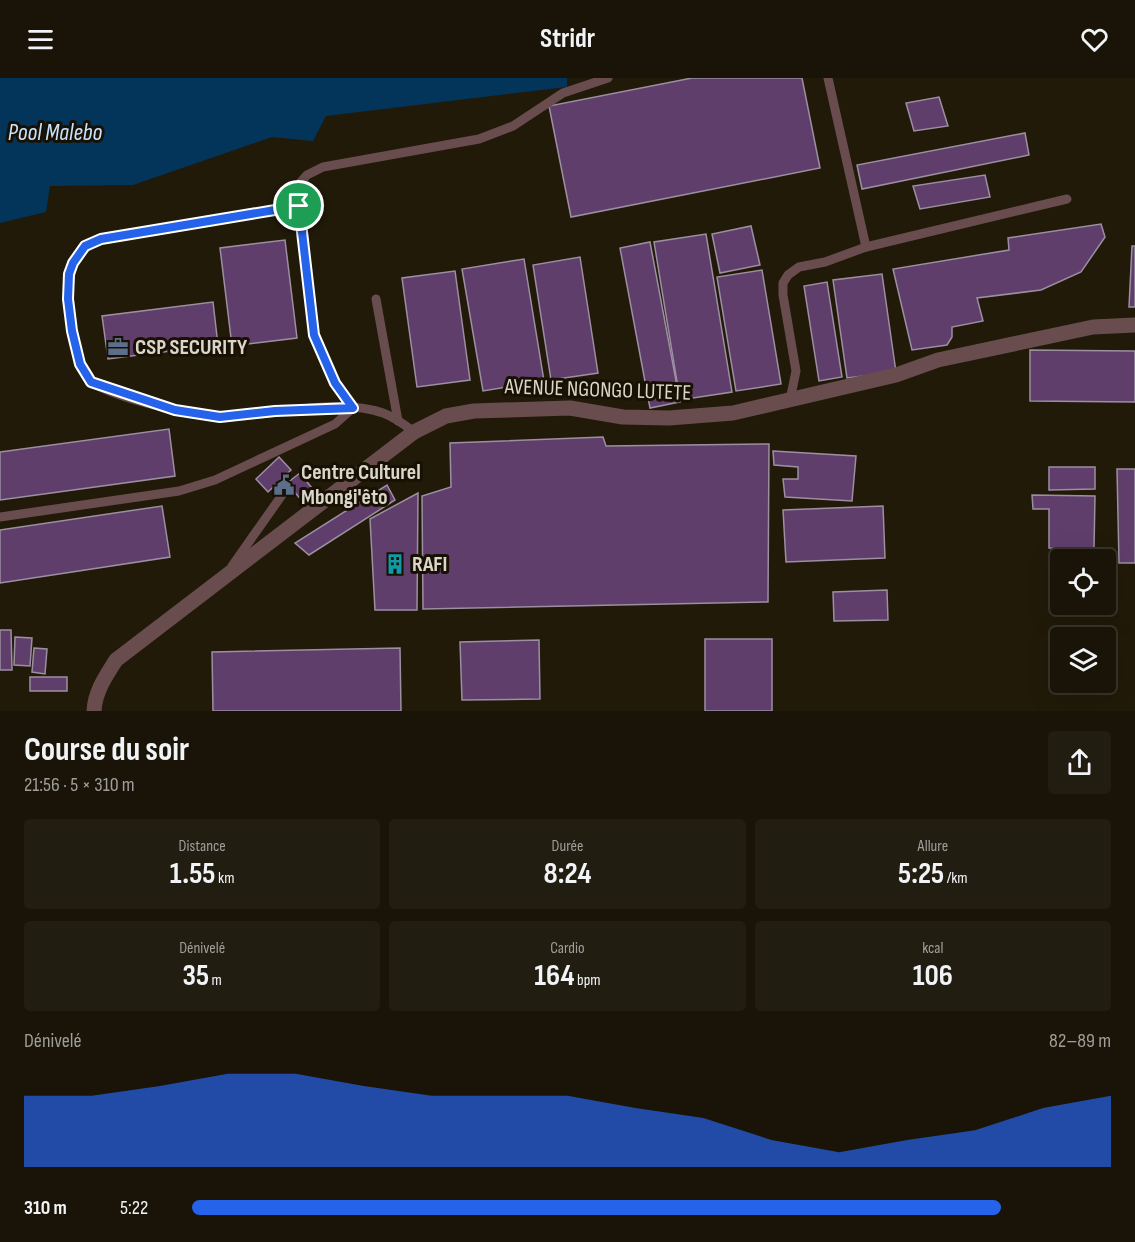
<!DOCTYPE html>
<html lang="fr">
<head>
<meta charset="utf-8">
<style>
  body { margin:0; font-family:"Sofia Sans Condensed",sans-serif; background:#221d11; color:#f1f3f6; height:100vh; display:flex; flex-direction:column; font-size:22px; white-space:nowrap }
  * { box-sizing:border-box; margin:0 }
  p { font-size:20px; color:#9f9e9b }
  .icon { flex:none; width:33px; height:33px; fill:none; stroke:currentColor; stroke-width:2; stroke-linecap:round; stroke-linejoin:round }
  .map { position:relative; height:633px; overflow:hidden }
  .sheet { display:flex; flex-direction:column; background:#191407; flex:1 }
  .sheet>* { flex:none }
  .controls { position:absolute; left:1050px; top:471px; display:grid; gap:12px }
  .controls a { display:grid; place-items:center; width:66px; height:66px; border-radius:6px; background:#191407; box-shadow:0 6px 24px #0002,0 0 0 2px #373328; font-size:30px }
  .pin { position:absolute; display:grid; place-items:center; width:51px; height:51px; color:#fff; margin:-26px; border:3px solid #fff; border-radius:50%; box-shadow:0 2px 6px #0007 }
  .round { display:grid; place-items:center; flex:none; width:63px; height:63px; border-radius:6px; background:#221d11 }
  .overview { display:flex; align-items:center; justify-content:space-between; height:102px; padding:0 24px }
  h1 { font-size:33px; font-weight:700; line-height:45px }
  .stats { display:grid; grid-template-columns:repeat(3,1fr); gap:9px; height:102px; padding:6px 24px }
  .stats div { display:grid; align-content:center; border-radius:6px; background:#221d11; text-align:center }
  .stats b { font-size:30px; font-weight:700 }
  .stats small { font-size:16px; font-weight:400 }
  .stats p { font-size:16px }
  .chart { height:168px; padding:12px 24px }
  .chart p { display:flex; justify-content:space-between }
  .chart svg { width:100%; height:108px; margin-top:6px; fill:#2563eb; opacity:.7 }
  ul { padding:0 24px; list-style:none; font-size:20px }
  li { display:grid; grid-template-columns:96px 72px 1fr; align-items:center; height:45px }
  li i { height:15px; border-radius:8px; background:#2563eb }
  header { display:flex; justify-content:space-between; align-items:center; height:78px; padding:0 24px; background:#191407; font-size:27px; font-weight:700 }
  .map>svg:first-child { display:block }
  .water { fill:#03355b }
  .building { fill:#5f3e6c; stroke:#9c8fa1; stroke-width:1.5 }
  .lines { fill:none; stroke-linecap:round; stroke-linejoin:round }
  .service { stroke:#694d4e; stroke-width:9 }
  .minor { stroke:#694d4e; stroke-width:15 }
  .route-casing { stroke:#fff; stroke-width:12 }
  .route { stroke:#2563eb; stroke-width:8 }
  .labels { text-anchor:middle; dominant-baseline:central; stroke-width:6; stroke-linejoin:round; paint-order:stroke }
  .poi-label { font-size:22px; font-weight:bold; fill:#dad6cb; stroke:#181103; text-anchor:start }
  .street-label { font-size:22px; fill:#dad6cb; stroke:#181103 }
  .water-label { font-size:24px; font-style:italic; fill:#c8e3fd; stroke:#181103 }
</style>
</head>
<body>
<header><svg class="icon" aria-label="menu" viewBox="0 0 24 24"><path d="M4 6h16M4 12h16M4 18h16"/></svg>Stridr<svg class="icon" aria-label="heart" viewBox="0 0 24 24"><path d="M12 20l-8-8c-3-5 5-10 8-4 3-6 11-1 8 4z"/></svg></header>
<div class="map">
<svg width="1135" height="633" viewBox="0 0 1135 633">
  <rect width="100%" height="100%" fill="#211a09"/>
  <polygon class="water" points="0,0 567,0 567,9 326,38 313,63 272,59 133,107 50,108 46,134 0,145"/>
  <g class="building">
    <polygon points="692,0 802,0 820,90 571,139 549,28"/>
    <polygon points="939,19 948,48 914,53 906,25"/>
    <polygon points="1025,55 1029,77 862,111 857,87"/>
    <polygon points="985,97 990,119 920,131 913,108"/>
    <polygon points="1101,146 1105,159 1081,194 1041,212 977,220 983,243 952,249 952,259 947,267 912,272 893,191 1009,172 1008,160"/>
    <polygon points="751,148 760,187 720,195 712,156"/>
    <polygon points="706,156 732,314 680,322 654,164"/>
    <polygon points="285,162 297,260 232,268 220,170"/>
    <polygon points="650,164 680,324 650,330 620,170"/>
    <polygon points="1132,168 1135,168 1135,229 1129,229"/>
    <polygon points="580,179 598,295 551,302 533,187"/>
    <polygon points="524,181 544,303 483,313 462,191"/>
    <polygon points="762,192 781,306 736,313 717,199"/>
    <polygon points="455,193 470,302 417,309 402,200"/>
    <polygon points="882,196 896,294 847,300 833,202"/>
    <polygon points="827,204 842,299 819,303 804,208"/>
    <polygon points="213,224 218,267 108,281 102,238"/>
    <polygon points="1030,272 1135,273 1135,324 1030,323"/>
    <polygon points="169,351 175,398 0,422 0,374"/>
    <polygon points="603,359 606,368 769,366 768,524 423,531 422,418 451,409 450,365"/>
    <polygon points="773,373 856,378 852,423 785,419 783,401 798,401 798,389 774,387"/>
    <polygon points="279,379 291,392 268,414 256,401"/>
    <polygon points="1049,389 1095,389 1095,411 1049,412"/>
    <polygon points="1117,391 1135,391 1135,485 1119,485"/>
    <polygon points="300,395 315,414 303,424 287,405"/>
    <polygon points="387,407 395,422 309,477 295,465"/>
    <polygon points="418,415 417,532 375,532 370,441"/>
    <polygon points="1032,417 1095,418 1094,471 1049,470 1049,431 1033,431"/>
    <polygon points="162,428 170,479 0,505 0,452"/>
    <polygon points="883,428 885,480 786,484 783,432"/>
    <polygon points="887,512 888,542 834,543 833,514"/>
    <polygon points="0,552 11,552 12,592 0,592"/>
    <polygon points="15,559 32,560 30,588 14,587"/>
    <rect x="705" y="561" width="67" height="72"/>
    <polygon points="539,562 540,621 462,622 460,564"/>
    <polygon points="34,570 47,571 45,596 32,594"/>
    <polygon points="400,570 401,633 213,633 212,574"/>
    <rect x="30" y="599" width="37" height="14"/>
  </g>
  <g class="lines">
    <g class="service">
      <polyline points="828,0 866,169"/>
      <path d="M299 128 101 161C75 172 70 187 69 214 68 235 75 293 93 305 116 320 192 338 220 339 271 340 333 318 383 335 394 339 405 347 414 354"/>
      <polyline points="376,221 398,343"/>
      <polyline points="790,322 796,293 783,217 783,205 788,197 799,189 825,184 866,169 1067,121"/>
      <polyline points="353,330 335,305 313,257 298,107 307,97 323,89 479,61 513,48 563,15 608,0"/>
      <polyline points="0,439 179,413 215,402 335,346 353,330"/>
      <polyline points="232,488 282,417"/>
    </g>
    <path class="minor" d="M94 633C95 613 106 598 116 582L414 354 446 338 474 333 570 330 623 339 669 340 733 335 896 297 938 282 1093 249 1135 247"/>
  </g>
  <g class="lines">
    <g class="route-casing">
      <polygon id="route" points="299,128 314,257 335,305 353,330 275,333 220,339 175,332 91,304 80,286 72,253 68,221 69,196 73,185 85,168 101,161"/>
    </g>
    <use href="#route" class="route"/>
  </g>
  <defs>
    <g id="office-bare" transform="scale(1.62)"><path d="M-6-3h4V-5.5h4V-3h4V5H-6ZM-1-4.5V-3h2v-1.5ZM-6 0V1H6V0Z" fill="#5c6f8a" stroke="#181103" stroke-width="2.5" paint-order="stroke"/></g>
    <g id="civic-bare" transform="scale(1.62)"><path d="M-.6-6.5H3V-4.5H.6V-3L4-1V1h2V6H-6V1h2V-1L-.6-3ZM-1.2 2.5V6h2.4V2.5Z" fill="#5c6f8a" stroke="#181103" stroke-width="2.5" paint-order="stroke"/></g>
    <g id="building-bare" transform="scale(1.62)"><path d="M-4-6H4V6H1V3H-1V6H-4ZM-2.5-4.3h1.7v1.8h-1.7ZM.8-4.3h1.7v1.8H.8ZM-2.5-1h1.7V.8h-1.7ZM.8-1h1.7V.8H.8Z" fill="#0f9aa8" stroke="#181103" stroke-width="2.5" paint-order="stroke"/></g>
  </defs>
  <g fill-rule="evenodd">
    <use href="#office-bare" x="118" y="269"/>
    <use href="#civic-bare" x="284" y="407"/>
    <use href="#building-bare" x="395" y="486"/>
  </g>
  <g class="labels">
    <g class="poi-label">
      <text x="135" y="269">CSP SECURITY</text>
      <text x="301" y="394">Centre Culturel<tspan x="301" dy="25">Mbongi'êto</tspan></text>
      <text x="412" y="486">RAFI</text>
    </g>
    <g class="street-label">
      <text transform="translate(598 312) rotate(2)">AVENUE NGONGO LUTETE</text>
    </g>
    <g class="water-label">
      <text x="55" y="54">Pool Malebo</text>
    </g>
  </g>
</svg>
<div class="controls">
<a><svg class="icon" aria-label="locate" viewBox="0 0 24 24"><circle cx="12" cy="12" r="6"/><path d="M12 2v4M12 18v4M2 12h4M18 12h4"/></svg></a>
<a><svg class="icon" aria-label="layers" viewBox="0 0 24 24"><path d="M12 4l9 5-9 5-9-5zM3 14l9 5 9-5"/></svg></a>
</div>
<div class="pin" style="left:299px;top:128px;background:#1e9e55"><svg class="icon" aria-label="arrive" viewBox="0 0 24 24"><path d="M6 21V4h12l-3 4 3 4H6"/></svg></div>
</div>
<section class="sheet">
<div class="overview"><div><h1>Course du soir</h1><p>21:56 · 5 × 310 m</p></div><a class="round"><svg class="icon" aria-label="share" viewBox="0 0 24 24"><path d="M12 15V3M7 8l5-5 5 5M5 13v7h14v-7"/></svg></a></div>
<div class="stats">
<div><p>Distance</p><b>1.55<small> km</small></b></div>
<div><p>Durée</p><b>8:24</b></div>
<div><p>Allure</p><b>5:25<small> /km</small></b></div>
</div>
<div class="stats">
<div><p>Dénivelé</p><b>35<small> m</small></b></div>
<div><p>Cardio</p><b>164<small> bpm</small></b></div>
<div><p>kcal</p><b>106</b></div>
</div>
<div class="chart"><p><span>Dénivelé</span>82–89 m</p>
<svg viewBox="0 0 160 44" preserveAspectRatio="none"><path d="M0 44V15L10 15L20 11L30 6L40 6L50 11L60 15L70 15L80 15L90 20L100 24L110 33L120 38L130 33L140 29L150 20L160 15V44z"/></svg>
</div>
<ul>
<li><b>310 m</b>5:22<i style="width:88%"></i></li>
</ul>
</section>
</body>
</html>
